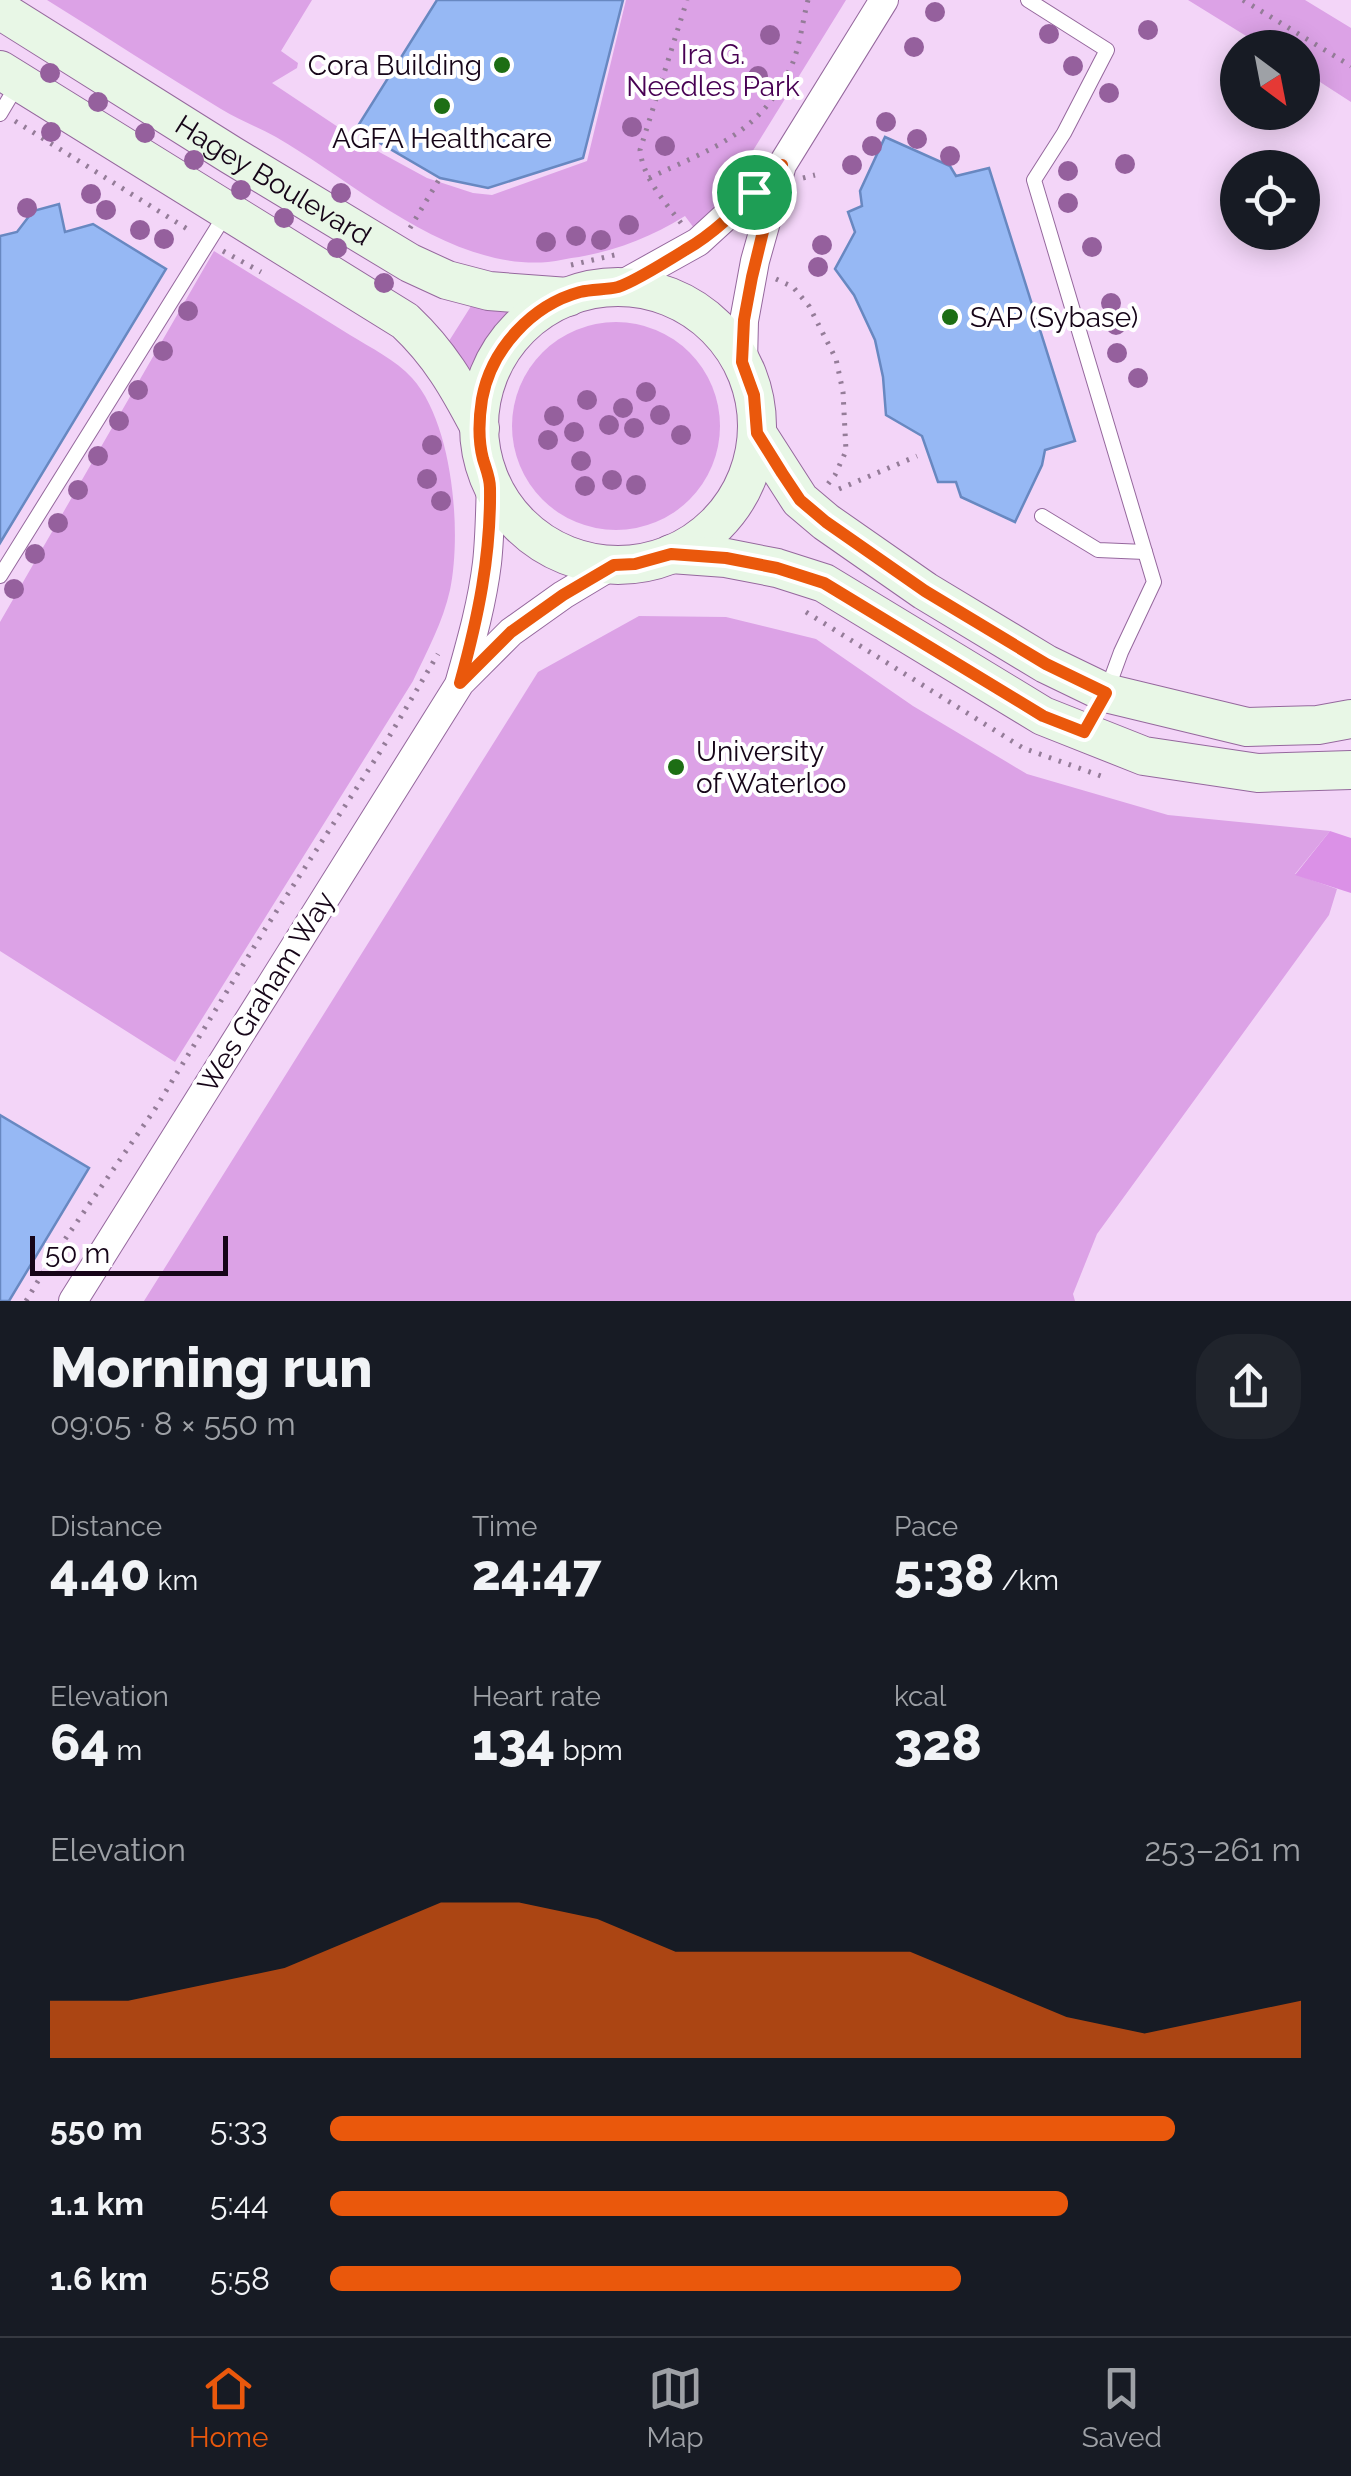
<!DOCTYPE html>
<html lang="en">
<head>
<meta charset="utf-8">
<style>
  body { margin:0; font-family:Raleway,sans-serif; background:#20242c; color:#f1f3f6; height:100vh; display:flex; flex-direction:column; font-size:38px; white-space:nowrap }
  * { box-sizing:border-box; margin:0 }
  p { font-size:32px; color:#9ea1a6 }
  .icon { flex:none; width:55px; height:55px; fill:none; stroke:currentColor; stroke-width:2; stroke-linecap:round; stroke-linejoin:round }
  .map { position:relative; height:1301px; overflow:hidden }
  .side { display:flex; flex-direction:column; background:#171b24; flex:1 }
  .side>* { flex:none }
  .needle { width:65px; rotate:148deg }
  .tools { position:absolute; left:1220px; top:30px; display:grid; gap:20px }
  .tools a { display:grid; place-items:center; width:100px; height:100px; border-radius:50%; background:#171b24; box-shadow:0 5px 25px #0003; font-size:50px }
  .scale { position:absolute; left:30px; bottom:25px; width:198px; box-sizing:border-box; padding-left:10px; border:5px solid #160518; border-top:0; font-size:28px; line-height:35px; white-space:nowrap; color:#160518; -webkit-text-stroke:8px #fff; paint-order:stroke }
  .pin { position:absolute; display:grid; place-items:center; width:85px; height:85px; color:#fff; margin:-42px; border:5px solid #fff; border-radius:50%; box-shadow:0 2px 10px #0007 }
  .round { display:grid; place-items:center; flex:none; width:105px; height:105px; border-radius:40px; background:#20242c }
  .head { display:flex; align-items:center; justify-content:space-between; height:170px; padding:0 50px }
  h1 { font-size:55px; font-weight:800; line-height:75px }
  .figures { display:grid; grid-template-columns:repeat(3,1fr); gap:15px; height:170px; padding:10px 50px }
  .figures div { display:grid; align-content:center }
  .figures b { font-size:50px; font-weight:800 }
  .figures small { font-size:28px; font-weight:400 }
  .figures p { font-size:28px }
  .chart { height:280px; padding:20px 50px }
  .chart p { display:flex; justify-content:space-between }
  .chart svg { width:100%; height:180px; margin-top:10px; fill:#ea580c; opacity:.7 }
  ul { padding:0 50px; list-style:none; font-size:32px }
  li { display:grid; grid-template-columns:160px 120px 1fr; align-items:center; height:75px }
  li i { height:25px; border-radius:12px; background:#ea580c }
  .tabs { display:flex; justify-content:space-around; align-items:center; height:140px; border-top:2px solid #363941; background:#171b24; font-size:28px; color:#9ea1a6 }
  .tabs a { display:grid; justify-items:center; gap:5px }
  .tabs .selected { color:#ea580c }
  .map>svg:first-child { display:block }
  .green { fill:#dca2e6 }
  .forest { fill:#db91e7 }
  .building { fill:#96b8f4; stroke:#6888c1; stroke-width:2.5 }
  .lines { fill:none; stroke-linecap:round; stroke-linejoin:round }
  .lane-casing { stroke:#95689d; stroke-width:16 }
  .street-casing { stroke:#95689d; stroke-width:30 }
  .secondary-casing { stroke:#95689d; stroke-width:40 }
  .path { stroke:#947c98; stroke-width:5; stroke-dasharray:2.5 8; stroke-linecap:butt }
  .lane { stroke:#fff; stroke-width:14 }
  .street { stroke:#fff; stroke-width:28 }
  .secondary { stroke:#e8f7e6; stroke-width:38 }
  .tree { fill:#95609d }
  .route-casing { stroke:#fff; stroke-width:20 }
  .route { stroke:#ea580c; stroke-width:12 }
  .poi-dot { fill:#1d6e14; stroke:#fff; stroke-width:4 }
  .labels { text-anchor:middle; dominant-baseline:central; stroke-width:8; stroke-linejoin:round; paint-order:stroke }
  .park-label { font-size:28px; fill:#480153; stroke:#fff }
  .poi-label { font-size:28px; fill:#160518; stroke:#fff; text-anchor:start }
  .street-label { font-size:28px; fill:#160518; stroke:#fff }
</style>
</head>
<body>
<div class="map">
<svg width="1351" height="1301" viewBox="0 0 1351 1301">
  <rect width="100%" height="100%" fill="#f3d5f8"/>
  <g class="green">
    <path d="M47 0H312L281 51 298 63 297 68 272 83 359 141 427 178 473 193 492 195 587 161 626 0H846L720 204 694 228 685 216C651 237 618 250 579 257 569 258 558 261 548 262 449 270 357 184 276 137 258 127 239 120 221 109 163 74 105 36 47 0Z"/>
    <polygon points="1188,0 1305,0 1351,28 1351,102 1303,71 1302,48 1264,47"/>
    <path d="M214 251C259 279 305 307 350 335 371 348 396 360 412 378 453 423 462 533 450 590 443 622 427 651 413 681L175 1062 0 951V622Z"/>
    <path d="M473 303 513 307C492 325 479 346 470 372L449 341Z"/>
    <circle cx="616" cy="426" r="104"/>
    <polygon points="639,616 726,617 816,639 913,706 1027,774 1168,815 1330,831 1295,874 1337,889 1329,915 1097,1234 1073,1294 1075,1301 144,1301 538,672"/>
  </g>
  <polygon class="forest" points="1330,831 1351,838 1351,893 1295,875"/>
  <g class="building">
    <polygon points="437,0 623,0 583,158 488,188 440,178 356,129"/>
    <polygon points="885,137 950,166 956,176 989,168 1075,441 1045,450 1042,465 1015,522 961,497 956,482 938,482 922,436 886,415 883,377 875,340 854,295 835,269 855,232 848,212 862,206 860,191"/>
    <polygon points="59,204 65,232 93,224 166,269 0,543 0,236 17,232 33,211"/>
    <polygon points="0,1115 89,1168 9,1301 0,1301"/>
  </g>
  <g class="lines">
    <g class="lane-casing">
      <g id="lane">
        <polyline points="1028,0 1107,50 1064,133 1034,180 1154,582 1121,652 1106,693 1084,732"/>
        <polyline points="0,114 19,82"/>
        <polyline points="1042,516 1098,550 1145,552"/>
        <polyline points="0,576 227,212"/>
      </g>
    </g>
    <g class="street-casing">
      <g id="street">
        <polyline points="619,286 698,242 781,166"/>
        <polyline points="743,362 744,321 755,261 782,165 884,0"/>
        <path d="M460 681C471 642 482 604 487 563 490 536 490 509 491 482"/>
        <polyline points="73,1301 460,683 511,632 563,595 613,565"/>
      </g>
    </g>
    <g class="secondary-casing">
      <g id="secondary">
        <path id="s1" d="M0 10 231 155 410 263 447 280 489 291 568 297"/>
        <path d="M0 70 405 321C440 354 458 386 480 428"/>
        <circle cx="618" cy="426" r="139"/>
        <polyline points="757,433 800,500 826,522 925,591 1046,664 1106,693 1247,727 1318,725 1351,719"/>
        <polyline points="671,554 726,558 777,568 824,583 1043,716 1144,756 1258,773 1351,770"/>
      </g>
    </g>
    <g class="path">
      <polyline points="1243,0 1351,66"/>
      <polyline points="15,121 192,232"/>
      <path d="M649 178C710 149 759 135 790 69 800 48 802 23 808 0"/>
      <polyline points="803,178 815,175"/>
      <path d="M681 223C664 201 643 178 640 150L687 0"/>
      <polyline points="410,228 440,178"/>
      <polyline points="223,251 261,272"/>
      <polyline points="571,265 619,254"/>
      <polyline points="776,279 793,287 809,306 836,359 843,392 846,451 835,475 828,484"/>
      <polyline points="839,489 917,456"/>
      <polyline points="806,612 1023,748 1101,776"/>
      <polyline points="26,1301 50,1261 155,1109 265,929 380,752 438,654"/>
    </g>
    <use href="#lane" class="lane"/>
    <use href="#street" class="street"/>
    <use href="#secondary" class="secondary"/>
  </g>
  <g class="tree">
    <circle cx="935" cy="12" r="10"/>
    <circle cx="1148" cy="30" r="10"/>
    <circle cx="1049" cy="34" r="10"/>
    <circle cx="770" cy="35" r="10"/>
    <circle cx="914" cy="47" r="10"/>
    <circle cx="1073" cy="66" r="10"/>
    <circle cx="50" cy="73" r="10"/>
    <circle cx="758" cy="76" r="10"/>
    <circle cx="1109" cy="93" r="10"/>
    <circle cx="98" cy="102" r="10"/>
    <circle cx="886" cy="122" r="10"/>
    <circle cx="632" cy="127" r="10"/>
    <circle cx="51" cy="132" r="10"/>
    <circle cx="145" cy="133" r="10"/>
    <circle cx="917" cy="139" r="10"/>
    <circle cx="665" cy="146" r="10"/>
    <circle cx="872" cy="146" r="10"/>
    <circle cx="950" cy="156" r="10"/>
    <circle cx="194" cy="160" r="10"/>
    <circle cx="1125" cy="164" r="10"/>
    <circle cx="852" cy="165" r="10"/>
    <circle cx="1068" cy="171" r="10"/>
    <circle cx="241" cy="190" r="10"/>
    <circle cx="341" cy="193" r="10"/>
    <circle cx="91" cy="194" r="10"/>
    <circle cx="1068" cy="203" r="10"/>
    <circle cx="27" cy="208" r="10"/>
    <circle cx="106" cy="210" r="10"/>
    <circle cx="284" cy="218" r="10"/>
    <circle cx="629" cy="225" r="10"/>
    <circle cx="140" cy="230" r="10"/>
    <circle cx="576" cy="236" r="10"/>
    <circle cx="164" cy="239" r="10"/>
    <circle cx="601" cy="240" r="10"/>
    <circle cx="546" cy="242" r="10"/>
    <circle cx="822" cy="245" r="10"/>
    <circle cx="1092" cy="247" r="10"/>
    <circle cx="337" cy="248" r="10"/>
    <circle cx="818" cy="267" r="10"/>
    <circle cx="384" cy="283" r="10"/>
    <circle cx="1111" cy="303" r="10"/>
    <circle cx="188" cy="311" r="10"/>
    <circle cx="1116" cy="325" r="10"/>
    <circle cx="163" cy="351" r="10"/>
    <circle cx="1117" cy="353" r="10"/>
    <circle cx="1138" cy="378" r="10"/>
    <circle cx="138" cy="390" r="10"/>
    <circle cx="646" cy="392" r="10"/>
    <circle cx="587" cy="400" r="10"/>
    <circle cx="623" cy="408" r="10"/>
    <circle cx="660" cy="415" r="10"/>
    <circle cx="554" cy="416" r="10"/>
    <circle cx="119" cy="421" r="10"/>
    <circle cx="609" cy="425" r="10"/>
    <circle cx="634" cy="428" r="10"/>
    <circle cx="574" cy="432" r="10"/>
    <circle cx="681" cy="435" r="10"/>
    <circle cx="548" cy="440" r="10"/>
    <circle cx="432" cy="445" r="10"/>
    <circle cx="98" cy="456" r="10"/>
    <circle cx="581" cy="461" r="10"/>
    <circle cx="427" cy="479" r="10"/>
    <circle cx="612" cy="480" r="10"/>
    <circle cx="636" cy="485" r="10"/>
    <circle cx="585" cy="486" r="10"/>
    <circle cx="78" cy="490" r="10"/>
    <circle cx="441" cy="501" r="10"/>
    <circle cx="58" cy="523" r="10"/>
    <circle cx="35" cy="554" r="10"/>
    <circle cx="14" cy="589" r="10"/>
  </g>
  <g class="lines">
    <g class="route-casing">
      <path id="route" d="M782 165 768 211 752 277 744 320 742 362 754 395 757 433 782 473 800 500 826 522 925 591 1046 664 1106 693 1084 732 1043 716 824 583 777 568 726 558 671 554 635 564 614 565 563 595 511 632 460 683C478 618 491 556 490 488 490 478 486 469 483 459 478 440 479 418 482 399 491 349 532 305 580 292 593 289 606 290 618 287 634 282 669 260 685 250 721 230 752 194 782 165Z"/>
    </g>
    <use href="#route" class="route"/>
  </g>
  <g class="poi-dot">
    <circle cx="502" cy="65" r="10"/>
    <circle cx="442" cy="106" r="10"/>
    <circle cx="950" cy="317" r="10"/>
    <circle cx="676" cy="767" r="10"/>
  </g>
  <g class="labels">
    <g class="park-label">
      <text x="713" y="54">Ira G.<tspan x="713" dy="32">Needles Park</tspan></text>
    </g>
    <g class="poi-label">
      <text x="482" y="65" text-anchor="end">Cora Building</text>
      <text x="442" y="138" text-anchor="middle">AGFA Healthcare</text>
      <text x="970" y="317">SAP (Sybase)</text>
      <text x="696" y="751">University<tspan x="696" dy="32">of Waterloo</tspan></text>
    </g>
    <g class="street-label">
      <text stroke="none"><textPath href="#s1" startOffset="322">Hagey Boulevard</textPath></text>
      <text transform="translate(266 992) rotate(-58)">Wes Graham Way</text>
    </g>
  </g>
</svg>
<div class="tools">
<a><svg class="needle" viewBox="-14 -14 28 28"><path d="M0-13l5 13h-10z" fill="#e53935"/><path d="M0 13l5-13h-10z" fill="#9ea1a6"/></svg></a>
<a><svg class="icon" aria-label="locate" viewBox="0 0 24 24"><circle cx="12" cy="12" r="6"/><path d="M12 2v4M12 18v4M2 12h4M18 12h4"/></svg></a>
</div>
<div class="scale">50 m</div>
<div class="pin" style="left:754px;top:192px;background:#1e9e55"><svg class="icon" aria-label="arrive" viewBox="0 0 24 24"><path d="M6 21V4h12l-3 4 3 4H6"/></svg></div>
</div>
<section class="side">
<div class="head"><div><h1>Morning run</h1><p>09:05 · 8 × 550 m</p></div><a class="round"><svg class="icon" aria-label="share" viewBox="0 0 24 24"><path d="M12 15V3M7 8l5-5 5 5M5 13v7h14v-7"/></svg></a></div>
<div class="figures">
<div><p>Distance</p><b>4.40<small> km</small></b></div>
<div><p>Time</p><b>24:47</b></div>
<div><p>Pace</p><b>5:38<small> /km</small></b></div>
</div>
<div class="figures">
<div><p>Elevation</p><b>64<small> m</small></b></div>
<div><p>Heart rate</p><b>134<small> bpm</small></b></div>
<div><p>kcal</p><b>328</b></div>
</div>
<div class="chart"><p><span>Elevation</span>253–261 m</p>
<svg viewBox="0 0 160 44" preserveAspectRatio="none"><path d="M0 44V30L10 30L20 26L30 22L40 14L50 6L60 6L70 10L80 18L90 18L100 18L110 18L120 26L130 34L140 38L150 34L160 30V44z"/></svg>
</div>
<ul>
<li><b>550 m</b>5:33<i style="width:87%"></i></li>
<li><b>1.1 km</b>5:44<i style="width:76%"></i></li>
<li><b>1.6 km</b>5:58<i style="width:65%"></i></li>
</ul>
</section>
<nav class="tabs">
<a class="selected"><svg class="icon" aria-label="home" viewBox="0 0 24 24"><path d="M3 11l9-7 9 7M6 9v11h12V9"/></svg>Home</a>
<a><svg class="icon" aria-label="map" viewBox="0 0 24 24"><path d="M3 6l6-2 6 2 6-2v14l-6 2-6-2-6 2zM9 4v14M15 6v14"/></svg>Map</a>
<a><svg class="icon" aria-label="saved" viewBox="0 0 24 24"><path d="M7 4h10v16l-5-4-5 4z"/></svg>Saved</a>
</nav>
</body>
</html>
